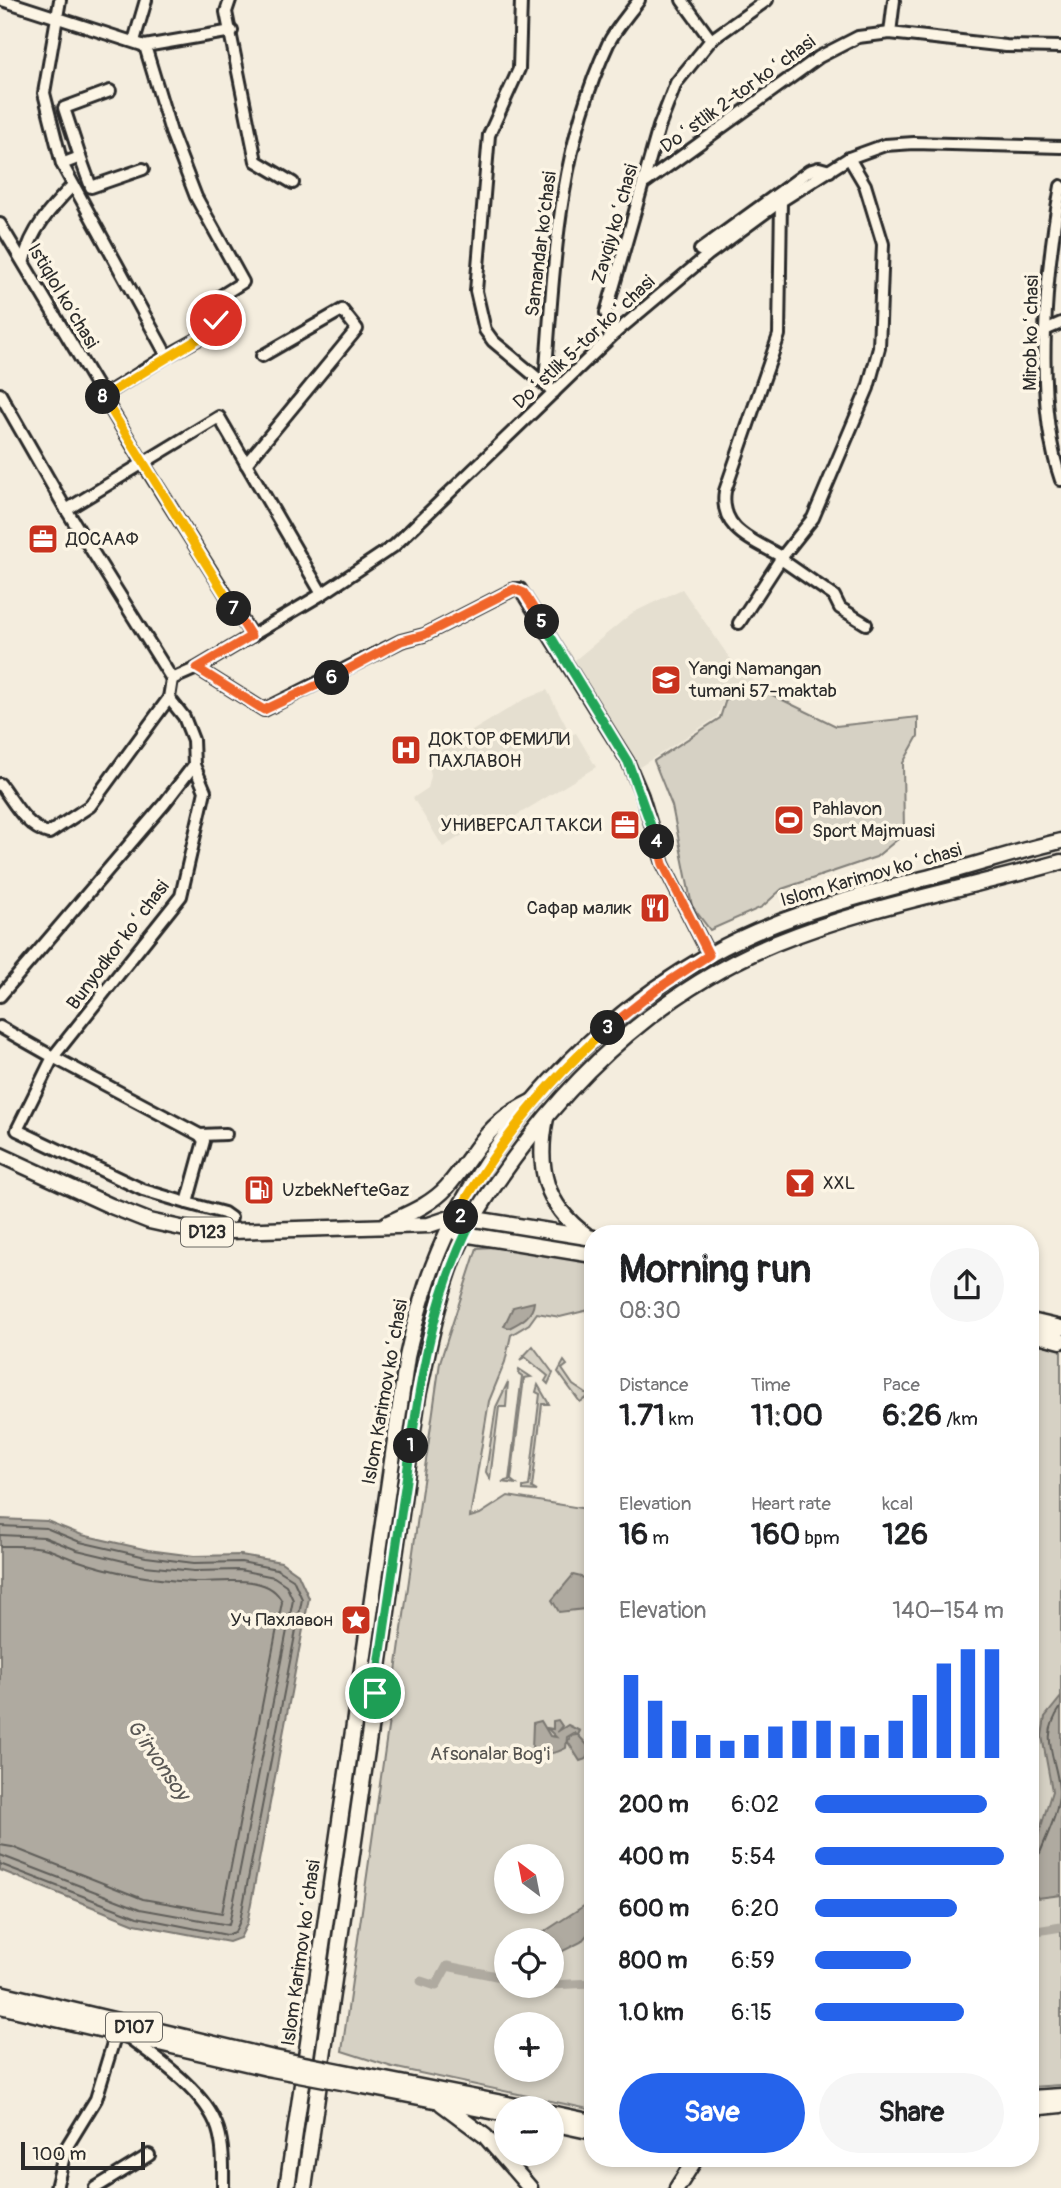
<!DOCTYPE html>
<html lang="en">
<head>
<meta charset="utf-8">
<style>
  body { margin:0; font-family:Pangolin,sans-serif; background:#f6f6f6; color:#202124; height:100vh; display:flex; flex-direction:column; font-size:26px; white-space:nowrap }
  * { box-sizing:border-box; margin:0 }
  p { font-size:23px; color:#757577 }
  .icon { flex:none; width:38px; height:38px; fill:none; stroke:currentColor; stroke-width:2; stroke-linecap:round; stroke-linejoin:round }
  .map { position:relative; flex:1; overflow:hidden }
  .drawer { position:absolute; left:584px; top:1225px; width:455px; height:942px; display:flex; flex-direction:column; background:#fff; border-radius:28px; box-shadow:0 4px 10px #0003 }
  .drawer>* { flex:none }
  .needle { width:46px; rotate:328deg }
  .controls { position:absolute; left:494px; top:1844px; display:grid; gap:14px }
  .controls a { display:grid; place-items:center; width:70px; height:70px; border-radius:50%; background:#fff; box-shadow:0 4px 10px #0003; font-size:35px }
  .scale { position:absolute; left:21px; bottom:18px; width:124px; box-sizing:border-box; padding-left:7px; border:4px solid #2b2b2b; border-top:0; font-size:19px; line-height:24px; white-space:nowrap; color:#2b2b2b; -webkit-text-stroke:5px #fcf5e5; paint-order:stroke }
  .pin { position:absolute; display:grid; place-items:center; width:60px; height:60px; color:#fff; margin:-30px; border:4px solid #fff; border-radius:50%; box-shadow:0 2px 7px #0007 }
  .km { position:absolute; width:35px; height:35px; margin:-18px; border-radius:50%; background:#222; color:#fff; font-size:19px; line-height:35px; text-align:center }
  .round { display:grid; place-items:center; flex:none; width:74px; height:74px; border-radius:37px; background:#f6f6f6 }
  .overview { display:flex; align-items:center; justify-content:space-between; height:119px; padding:0 35px }
  h1 { font-size:38px; font-weight:700; line-height:52px }
  .stats { display:grid; grid-template-columns:repeat(3,1fr); gap:10px; height:119px; padding:7px 35px }
  .stats div { display:grid; align-content:center }
  .stats b { font-size:30px; font-weight:700 }
  .stats small { font-size:19px; font-weight:400 }
  .stats p { font-size:19px }
  .chart { height:196px; padding:14px 35px }
  .chart p { display:flex; justify-content:space-between }
  .chart svg { width:100%; height:126px; margin-top:7px; stroke:#2563eb; stroke-width:6 }
  .cta { display:flex; gap:14px; margin-top:auto; padding:14px 35px }
  .cta a { flex:1; height:80px; border-radius:42px; background:#2563eb; color:#fff; font-size:28px; font-weight:700; line-height:80px; text-align:center }
  .cta a+a { background:#f6f6f6; color:#202124 }
  ul { padding:0 35px; list-style:none; font-size:23px }
  li { display:grid; grid-template-columns:112px 84px 1fr; align-items:center; height:52px }
  li i { height:18px; border-radius:9px; background:#2563eb }
  .map>svg:first-child { display:block }
  .built { fill:#e5dfd0 }
  .green { fill:#d6d1c4; stroke:#807e78; stroke-width:2; fill-rule:evenodd }
  .water { fill:#afaaa0; stroke:#7a7771; stroke-width:2 }
  .lines { fill:none; stroke-linecap:round; stroke-linejoin:round }
  .shore { stroke:#605e5a; stroke-width:2 }
  .canal { stroke:#afaaa0; stroke-width:9 }
  .minor-casing { stroke:#2b2b2b; stroke-width:16 }
  .major-casing { stroke:#2b2b2b; stroke-width:19 }
  .minor { stroke:#fcf5e5; stroke-width:10 }
  .major { stroke:#fcf5e5; stroke-width:14 }
  .major-bridge-casing { stroke:#2b2b2b; stroke-width:19; stroke-linecap:butt }
  .major-bridge { stroke:#fcf5e5; stroke-width:14 }
  .split-1-casing { stroke:#fff; stroke-width:14 }
  .split-2-casing { stroke:#fff; stroke-width:14 }
  .split-3-casing { stroke:#fff; stroke-width:14 }
  .split-4-casing { stroke:#fff; stroke-width:14 }
  .split-5-casing { stroke:#fff; stroke-width:14 }
  .split-6-casing { stroke:#fff; stroke-width:14 }
  .split-7-casing { stroke:#fff; stroke-width:14 }
  .split-8-casing { stroke:#fff; stroke-width:14 }
  .split-9-casing { stroke:#fff; stroke-width:14 }
  .split-1 { stroke:#22a559; stroke-width:9 }
  .split-2 { stroke:#22a559; stroke-width:9 }
  .split-3 { stroke:#f5b400; stroke-width:9 }
  .split-4 { stroke:#f0652b; stroke-width:9 }
  .split-5 { stroke:#22a559; stroke-width:9 }
  .split-6 { stroke:#f0652b; stroke-width:9 }
  .split-7 { stroke:#f0652b; stroke-width:9 }
  .split-8 { stroke:#f5b400; stroke-width:9 }
  .split-9 { stroke:#f5b400; stroke-width:9 }
  .labels { text-anchor:middle; dominant-baseline:central; stroke-width:7; stroke-linejoin:round; paint-order:stroke }
  .shield { fill:#fcf5e5; stroke:#6a6863; stroke-width:2 }
  .shield-label { font-size:18px; font-weight:bold; fill:#2b2b2b }
  .street-label { font-size:19px; fill:#2b2b2b; stroke:#fcf5e5 }
  .poi-label { font-size:19px; fill:#2b2b2b; stroke:#fcf5e5; text-anchor:start }
  .park-label { font-size:19px; fill:#565451; stroke:#fcf5e5 }
  .water-label { font-size:21px; font-style:italic; fill:#595754; stroke:#fcf5e5 }
</style>
</head>
<body>
<div class="map">
<svg width="1061" height="2188" viewBox="0 0 1061 2188">
  <rect width="100%" height="100%" fill="#f4edde"/>
  <filter id="ink" filterUnits="userSpaceOnUse"><feTurbulence type="fractalNoise" baseFrequency=".0143" numOctaves="2"/><feDisplacementMap in="SourceGraphic" scale="14" xChannelSelector="R" yChannelSelector="G"/><feConvolveMatrix kernelMatrix="1 2 1 2 8 2 1 2 1" color-interpolation-filters="sRGB"/></filter>
  <g filter="url(#ink)">
    <g class="built">
      <polygon points="682,589 729,657 758,685 725,698 717,717 638,768 577,674 575,660 632,613"/>
      <polygon points="547,690 571,735 576,733 596,767 501,825 495,815 443,847 413,798 428,788 431,776 428,758 523,700"/>
    </g>
    <g class="green">
      <polygon points="758,688 836,726 918,717 918,736 903,763 904,834 876,857 782,889 762,907 710,930 692,906 672,806 654,761 720,718 726,699"/>
      <path d="M509 1246 593 1260V1309L560 1317 537 1313 529 1324 511 1335 505 1362 489 1401 470 1517 480 1514 508 1496 593 1510V2110L392 2067 342 2051 440 1362 477 1248ZM506 1857H551V1902H506ZM506 1941H551V1986H506ZM506 2025H551V2070H506Z"/>
      <polygon points="1031,1342 1061,1349 1061,2085 1031,2087"/>
      <polygon points="533,1346 553,1373 548,1384 545,1381 548,1376 525,1357 520,1360"/>
      <polygon points="564,1361 567,1365 562,1369 573,1385 588,1395 593,1390 593,1394 580,1402 558,1372"/>
      <polygon points="519,1369 531,1377 524,1378 511,1480 516,1484 502,1482 509,1480 522,1376 518,1373"/>
      <polygon points="508,1382 506,1407 499,1407 490,1479 486,1472 496,1407"/>
      <polygon points="538,1385 549,1404 542,1404 532,1488 537,1491 523,1490 523,1487 529,1486 540,1394 536,1392"/>
    </g>
    <g class="water">
      <path d="M534 1302C533 1316 521 1322 509 1328L504 1326 513 1307Z"/>
      <polygon points="0,1519 47,1521 82,1535 148,1550 194,1556 241,1555 281,1562 298,1574 309,1598 247,1924 240,1938 229,1942 135,1924 0,1870"/>
      <polygon points="573,1575 593,1580 593,1608 559,1612 552,1600"/>
      <polygon points="1061,1697 1061,1895 1038,1898 1031,1890 1031,1859 1052,1791 1042,1736 1045,1717"/>
      <path d="M558 1720 562 1726 557 1732 568 1725 580 1731 578 1735 591 1749 586 1759 580 1761 568 1742 570 1736 577 1735 574 1733 567 1737 566 1748C557 1753 542 1757 532 1750L533 1723 541 1721 550 1736 556 1737 547 1728 553 1729V1721Z"/>
      <polygon points="593,1900 593,1928 581,1942 551,1957 551,1941 530,1941"/>
    </g>
    <g class="lines">
      <g class="shore">
        <polyline points="0,1526 46,1528 80,1542 146,1557 194,1563 241,1562 277,1569 293,1579 302,1599 240,1921 235,1932 227,1935 137,1917 0,1864"/>
        <polyline points="0,1535 44,1537 77,1550 145,1566 194,1571 240,1570 274,1577 286,1585 293,1600 229,1925 140,1909 0,1855"/>
        <path d="M0 1546C14 1546 30 1545 43 1548 53 1550 63 1556 73 1559 110 1572 154 1580 194 1582 220 1583 270 1572 282 1602L222 1913 143 1899 12 1847 0 1845"/>
        <path d="M1031 1857 1040 1853C1047 1835 1060 1810 1059 1790 1057 1757 1038 1739 1061 1707"/>
      </g>
      <g class="canal">
        <polyline points="1031,1932 1061,1927"/>
        <polyline points="421,1981 436,1986 447,1966 506,1978"/>
        <polyline points="551,1985 593,1983"/>
      </g>
      <g class="minor-casing">
        <g id="minor">
          <polyline points="2,0 145,46"/>
          <polyline points="60,0 44,93 62,164 167,356 103,396"/>
          <polyline points="230,0 226,12 256,161 293,183"/>
          <polyline points="521,0 519,69 489,135 476,291 485,330 493,341 554,392"/>
          <polyline points="682,0 711,40"/>
          <polyline points="890,33 894,0"/>
          <polyline points="134,41 146,0"/>
          <polyline points="80,157 91,187 143,169"/>
          <polyline points="62,164 80,157 64,108 110,91"/>
          <polyline points="646,182 819,57 858,37 890,33 1006,46 1061,47"/>
          <path d="M1061 186C1046 268 1033 401 1061 480"/>
          <path d="M781 201 779 335 725 491C719 530 753 540 782 557L785 562 834 596 840 608 866 624"/>
          <polyline points="0,224 143,463 252,636"/>
          <polyline points="700,250 809,171 819,168 830,171"/>
          <path d="M24 260C31 230 51 208 72 186"/>
          <polyline points="1045,330 1061,323"/>
          <polyline points="615,333 606,313 659,127 676,83 711,40 767,0"/>
          <polyline points="167,356 198,339 202,330 216,320 211,306 216,299 243,282 196,197 171,132 145,46 232,31"/>
          <path d="M545 382C554 266 558 151 608 44 616 28 629 14 639 0"/>
          <polyline points="0,394 64,506 172,679"/>
          <polyline points="246,464 357,329 342,310 262,356"/>
          <polyline points="66,510 219,417 322,594"/>
          <polyline points="739,623 782,557 813,518 868,388 879,348 883,244 865,185 849,158"/>
          <polyline points="197,668 264,710 401,641 424,635 514,589 520,589 628,762 642,795 663,864 709,955"/>
          <polyline points="172,679 197,668 322,594 394,546 615,333 709,254 781,201 849,158 885,145 914,143 1061,147"/>
          <polyline points="194,765 205,791 181,896 53,1057 200,1135 204,1141 187,1203 224,1213 231,1218"/>
          <path d="M0 784C14 802 26 828 49 833L90 806 169 698"/>
          <polyline points="0,996 164,804 194,765 193,740 184,717 169,698 172,679"/>
          <polyline points="0,1027 53,1057 17,1130 143,1190 187,1203"/>
          <polyline points="200,1135 226,1134"/>
          <path d="M128 2037C158 2059 206 2092 218 2129 224 2148 223 2169 223 2188"/>
          <polyline points="56,2188 66,2148 96,2099 116,2033"/>
          <polyline points="95,2188 149,2155"/>
        </g>
      </g>
      <g class="major-casing">
        <g id="major">
          <path d="M546 1118C536 1168 545 1205 586 1235"/>
          <polyline points="0,1155 111,1206 149,1221 199,1232 429,1225 456,1216 593,1238"/>
          <path d="M386 1224C407 1214 431 1205 447 1187 478 1151 484 1125 531 1102"/>
          <polyline points="457,1233 593,1255"/>
          <polyline points="1031,1321 1061,1328"/>
          <polyline points="1031,1333 1061,1341"/>
          <polyline points="0,1993 269,2057"/>
          <polyline points="0,2006 267,2068"/>
          <polyline points="365,2076 532,2109"/>
          <polyline points="363,2086 506,2114"/>
          <polyline points="1031,2098 1061,2096"/>
          <polyline points="442,2104 485,2136 530,2188"/>
          <polyline points="1031,2108 1061,2105"/>
          <polyline points="551,2113 593,2122"/>
          <polyline points="551,2123 593,2132"/>
          <path d="M287 2188 407 1357C415 1321 424 1286 439 1251 490 1129 595 1019 709 955 779 915 857 897 934 876 976 865 1018 851 1061 841"/>
          <path d="M304 2188 418 1396C429 1346 438 1295 458 1248 473 1215 493 1187 514 1158 582 1065 668 988 776 943 866 906 968 888 1061 862"/>
          <polyline points="677,2188 696,2158"/>
        </g>
      </g>
      <use href="#minor" class="minor"/>
      <use href="#major" class="major"/>
      <g class="major-bridge-casing">
        <g id="major-bridge">
          <polyline points="269,2057 365,2076"/>
          <polyline points="267,2068 363,2086"/>
        </g>
      </g>
      <use href="#major-bridge" class="major-bridge"/>
    </g>
  </g>
  <g class="lines" filter="url(#ink)">
    <g class="split-1-casing">
      <polyline id="split-1" points="375,1693 411,1446"/>
    </g>
    <g class="split-2-casing">
      <path id="split-2" d="M411 1446C422 1368 436 1289 473 1219L461 1217"/>
    </g>
    <g class="split-3-casing">
      <path id="split-3" d="M461 1217 456 1216C497 1145 546 1082 608 1028"/>
    </g>
    <g class="split-4-casing">
      <polyline id="split-4" points="608,1028 657,989 709,955 663,864 657,842"/>
    </g>
    <g class="split-5-casing">
      <polyline id="split-5" points="542,622 628,762 657,842"/>
    </g>
    <g class="split-6-casing">
      <polyline id="split-6" points="332,678 401,641 424,635 514,589 524,593 542,622"/>
    </g>
    <g class="split-7-casing">
      <polyline id="split-7" points="234,609 251,636 197,668 264,710 332,678"/>
    </g>
    <g class="split-8-casing">
      <polyline id="split-8" points="103,397 234,609"/>
    </g>
    <g class="split-9-casing">
      <polyline id="split-9" points="103,397 198,339 202,330 216,320"/>
    </g>
    <use href="#split-1" class="split-1"/>
    <use href="#split-2" class="split-2"/>
    <use href="#split-3" class="split-3"/>
    <use href="#split-4" class="split-4"/>
    <use href="#split-5" class="split-5"/>
    <use href="#split-6" class="split-6"/>
    <use href="#split-7" class="split-7"/>
    <use href="#split-8" class="split-8"/>
    <use href="#split-9" class="split-9"/>
  </g>
  <defs>
    <g id="office-square" transform="scale(1.575)"><rect x="-9" y="-9" width="18" height="18" rx="4" fill="#c8321e" stroke="#fcf5e5"/><path d="M-6-3h4V-5.5h4V-3h4V5H-6ZM-1-4.5V-3h2v-1.5ZM-6 0V1H6V0Z" fill="#fff"/></g>
    <g id="school-square" transform="scale(1.575)"><rect x="-9" y="-9" width="18" height="18" rx="4" fill="#c8321e" stroke="#fcf5e5"/><path d="M0-5L7-2L0 1L-7-2ZM-4 1L0 2.5L4 1V4Q0 6-4 4Z" fill="#fff"/></g>
    <g id="hospital-square" transform="scale(1.575)"><rect x="-9" y="-9" width="18" height="18" rx="4" fill="#c8321e" stroke="#fcf5e5"/><path d="M-5-5h3v3.5h4V-5h3V5h-3V1.5h-4V5h-3Z" fill="#fff"/></g>
    <g id="stadium-square" transform="scale(1.575)"><rect x="-9" y="-9" width="18" height="18" rx="4" fill="#c8321e" stroke="#fcf5e5"/><path d="M0-5a6.5 5 0 1 0 0 10a6.5 5 0 1 0 0-10ZM-3.5-1.8h7v3.6h-7Z" fill="#fff"/></g>
    <g id="restaurant-square" transform="scale(1.575)"><rect x="-9" y="-9" width="18" height="18" rx="4" fill="#c8321e" stroke="#fcf5e5"/><path d="M-5-6h1v4h1v-4h1v4h1v-4h1v5L-1.5 .5V6h-2V.5L-5-1ZM5-6V6H3V1.5H1.5Q1.5-4 5-6Z" fill="#fff"/></g>
    <g id="bar-square" transform="scale(1.575)"><rect x="-9" y="-9" width="18" height="18" rx="4" fill="#c8321e" stroke="#fcf5e5"/><path d="M-6-5H6L.8 .8V4.5H3.5V6h-7V4.5H-.8V.8Z" fill="#fff"/></g>
    <g id="fuel-square" transform="scale(1.575)"><rect x="-9" y="-9" width="18" height="18" rx="4" fill="#c8321e" stroke="#fcf5e5"/><path d="M-5.5-6h7V0h2V4h1.3V-2.5L3-4.5l.8-.8L6-3V5H2.5V1h-1V6h-7ZM-4.2-4.7v3.2H.2V-4.7Z" fill="#fff"/></g>
    <g id="sight-square" transform="scale(1.575)"><rect x="-9" y="-9" width="18" height="18" rx="4" fill="#c8321e" stroke="#fcf5e5"/><path d="M0-6L1.8-2.2L6-1.7L2.9 1.2L3.7 5.4L0 3.3L-3.7 5.4L-2.9 1.2L-6-1.7L-1.8-2.2Z" fill="#fff"/></g>
  </defs>
  <g fill-rule="evenodd">
    <use href="#office-square" x="43" y="539"/>
    <use href="#school-square" x="666" y="680"/>
    <use href="#hospital-square" x="406" y="750"/>
    <use href="#stadium-square" x="789" y="820"/>
    <use href="#office-square" x="625" y="825"/>
    <use href="#restaurant-square" x="655" y="908"/>
    <use href="#bar-square" x="800" y="1183"/>
    <use href="#fuel-square" x="259" y="1190"/>
    <use href="#sight-square" x="356" y="1620"/>
  </g>
  <g class="labels">
    <g class="shield">
      <rect x="181" y="1217.5" width="52" height="29" rx="5"/>
      <rect x="106" y="2012.5" width="56" height="29" rx="5"/>
    </g>
    <g class="shield-label">
      <text x="207" y="1232">D123</text>
      <text x="134" y="2027">D107</text>
    </g>
    <g class="street-label">
      <text transform="translate(738 94) rotate(-36)">Doʻstlik 2-tor koʻchasi</text>
      <text transform="translate(615 224) rotate(-74)">Zavqiy koʻchasi</text>
      <text transform="translate(541 244) rotate(-83)">Samandar ko‘chasi</text>
      <text transform="translate(63 296) rotate(59)">Istiqlol ko‘chasi</text>
      <text transform="translate(1031 333) rotate(-89)">Mirob koʻchasi</text>
      <text transform="translate(584 342) rotate(-43)">Doʻstlik 5-tor koʻchasi</text>
      <text transform="translate(871 875) rotate(-16)">Islom Karimov koʻchasi</text>
      <text transform="translate(118 945) rotate(-53)">Bunyodkor koʻchasi</text>
      <text transform="translate(385 1392) rotate(-80)">Islom Karimov koʻchasi</text>
      <text transform="translate(301 1953) rotate(-82)">Islom Karimov koʻchasi</text>
    </g>
    <g class="poi-label">
      <text x="66" y="539">ДОСААФ</text>
      <text x="689" y="669">Yangi Namangan<tspan x="689" dy="22">tumani 57-maktab</tspan></text>
      <text x="429" y="739">ДОКТОР ФЕМИЛИ<tspan x="429" dy="22">ПАХЛАВОН</tspan></text>
      <text x="812" y="809">Pahlavon<tspan x="812" dy="22">Sport Majmuasi</tspan></text>
      <text x="602" y="825" text-anchor="end">УНИВЕРСАЛ ТАКСИ</text>
      <text x="632" y="908" text-anchor="end">Сафар малик</text>
      <text x="823" y="1183">XXL</text>
      <text x="282" y="1190">UzbekNefteGaz</text>
      <text x="333" y="1620" text-anchor="end">Уч Пахлавон</text>
    </g>
    <g class="park-label">
      <text x="490" y="1754">Afsonalar Bog'i</text>
    </g>
    <g class="water-label">
      <text transform="translate(158 1760) rotate(55)">G‘irvonsoy</text>
    </g>
  </g>
</svg>
<div class="controls">
<a><svg class="needle" viewBox="-14 -14 28 28"><path d="M0-13l5 13h-10z" fill="#e53935"/><path d="M0 13l5-13h-10z" fill="#757577"/></svg></a>
<a><svg class="icon" aria-label="locate" viewBox="0 0 24 24"><circle cx="12" cy="12" r="6"/><path d="M12 2v4M12 18v4M2 12h4M18 12h4"/></svg></a>
<a>+</a>
<a>−</a>
</div>
<div class="scale">100 m</div>
<div class="pin" style="left:375px;top:1693px;background:#1e9e55"><svg class="icon" aria-label="arrive" viewBox="0 0 24 24"><path d="M6 21V4h12l-3 4 3 4H6"/></svg></div>
<div class="pin" style="left:216px;top:320px;background:#d93025"><svg class="icon" aria-label="check" viewBox="0 0 24 24"><path d="M5 12l5 5 9-10"/></svg></div>
<b class="km" style="left:411px;top:1446px">1</b>
<b class="km" style="left:461px;top:1217px">2</b>
<b class="km" style="left:608px;top:1028px">3</b>
<b class="km" style="left:657px;top:842px">4</b>
<b class="km" style="left:542px;top:622px">5</b>
<b class="km" style="left:332px;top:678px">6</b>
<b class="km" style="left:234px;top:609px">7</b>
<b class="km" style="left:103px;top:397px">8</b>
<section class="drawer">
<div class="overview"><div><h1>Morning run</h1><p>08:30</p></div><a class="round"><svg class="icon" aria-label="share" viewBox="0 0 24 24"><path d="M12 15V3M7 8l5-5 5 5M5 13v7h14v-7"/></svg></a></div>
<div class="stats">
<div><p>Distance</p><b>1.71<small> km</small></b></div>
<div><p>Time</p><b>11:00</b></div>
<div><p>Pace</p><b>6:26<small> /km</small></b></div>
</div>
<div class="stats">
<div><p>Elevation</p><b>16<small> m</small></b></div>
<div><p>Heart rate</p><b>160<small> bpm</small></b></div>
<div><p>kcal</p><b>126</b></div>
</div>
<div class="chart"><p><span>Elevation</span>140–154 m</p>
<svg viewBox="0 0 160 44" preserveAspectRatio="none"><path d="M5 44V15M15 44V24M25 44V31M35 44V36M45 44V38M55 44V36M65 44V33M75 44V31M85 44V31M95 44V33M105 44V36M115 44V31M125 44V22M135 44V11M145 44V6M155 44V6"/></svg>
</div>
<ul>
<li><b>200 m</b>6:02<i style="width:91%"></i></li>
<li><b>400 m</b>5:54<i style="width:100%"></i></li>
<li><b>600 m</b>6:20<i style="width:75%"></i></li>
<li><b>800 m</b>6:59<i style="width:51%"></i></li>
<li><b>1.0 km</b>6:15<i style="width:79%"></i></li>
</ul>
<div class="cta"><a>Save</a><a>Share</a></div>
</section>
</div>
</body>
</html>
